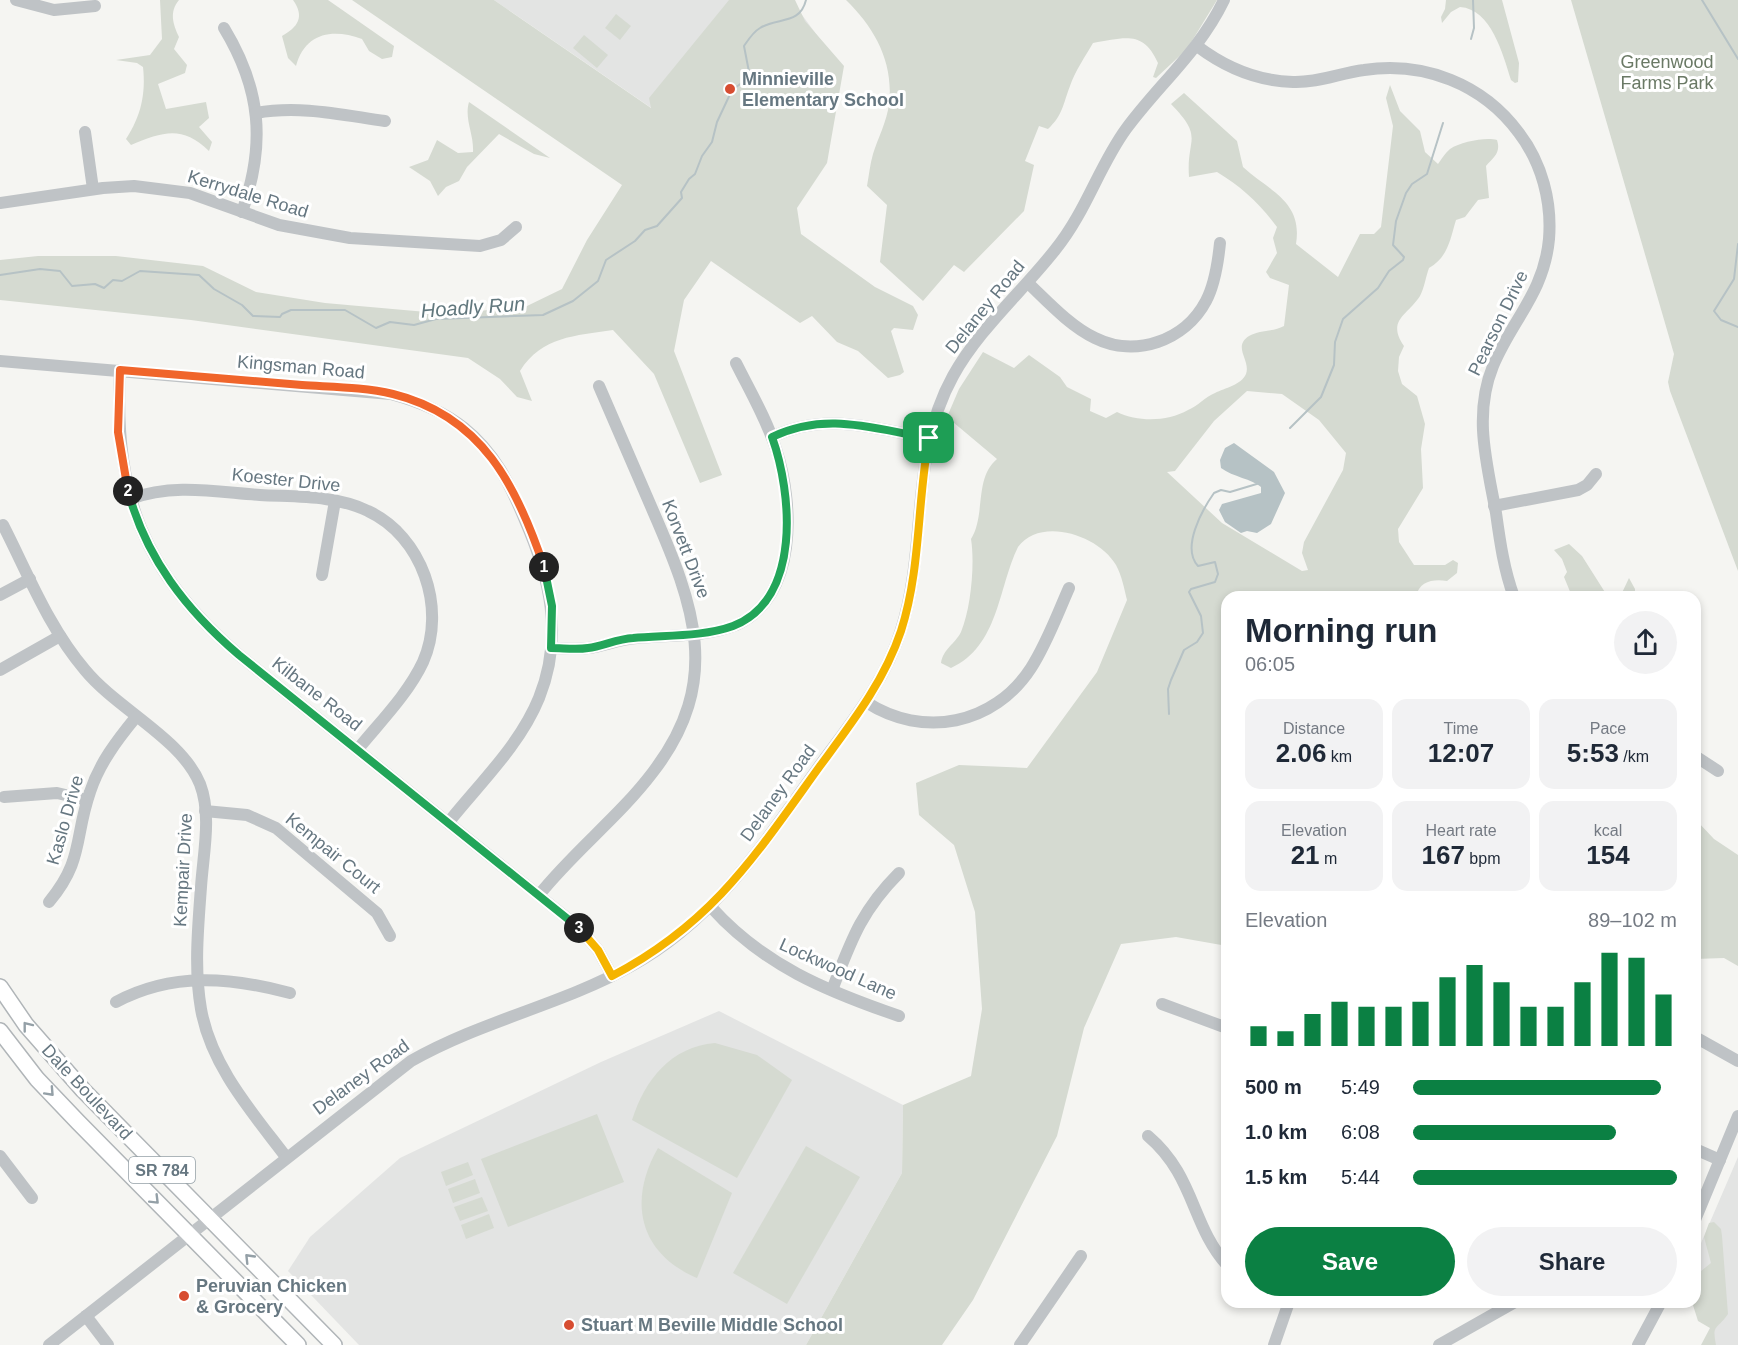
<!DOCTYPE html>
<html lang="en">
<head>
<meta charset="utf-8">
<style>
  body { margin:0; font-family:Helvetica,sans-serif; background:#f2f2f3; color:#1f2937; height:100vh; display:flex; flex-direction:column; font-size:22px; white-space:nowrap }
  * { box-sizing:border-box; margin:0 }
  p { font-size:20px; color:#747a83 }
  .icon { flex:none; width:33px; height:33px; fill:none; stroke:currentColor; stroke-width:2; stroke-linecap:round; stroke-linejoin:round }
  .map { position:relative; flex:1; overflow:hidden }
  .sheet { position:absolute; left:1221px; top:591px; width:480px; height:717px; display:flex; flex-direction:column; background:#fff; border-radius:18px; box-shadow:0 3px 9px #0003 }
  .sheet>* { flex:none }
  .pin { position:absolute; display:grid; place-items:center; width:51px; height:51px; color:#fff; margin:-26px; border-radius:12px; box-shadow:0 3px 9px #0006 }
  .km { position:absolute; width:30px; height:30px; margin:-15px; border-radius:50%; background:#222; color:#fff; font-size:16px; line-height:30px; text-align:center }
  .round { display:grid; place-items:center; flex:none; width:63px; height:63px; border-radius:32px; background:#f2f2f3 }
  .overview { display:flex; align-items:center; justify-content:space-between; height:102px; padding:0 24px }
  h1 { font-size:33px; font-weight:700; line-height:45px }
  .figures { display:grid; grid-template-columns:repeat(3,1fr); gap:9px; height:102px; padding:6px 24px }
  .figures div { display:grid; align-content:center; border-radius:15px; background:#f2f2f3; text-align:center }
  .figures b { font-size:26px; font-weight:700 }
  .figures small { font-size:16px; font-weight:400 }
  .figures p { font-size:16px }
  .chart { height:168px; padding:12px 24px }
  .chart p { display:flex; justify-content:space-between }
  .chart svg { width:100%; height:108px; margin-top:6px; stroke:#0b8043; stroke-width:6 }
  .button { display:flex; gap:12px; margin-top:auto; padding:12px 24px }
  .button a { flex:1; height:69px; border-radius:36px; background:#0b8043; color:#fff; font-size:24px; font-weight:700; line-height:69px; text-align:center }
  .button a+a { background:#f2f2f3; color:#1f2937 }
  ul { padding:0 24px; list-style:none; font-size:20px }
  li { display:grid; grid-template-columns:96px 72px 1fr; align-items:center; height:45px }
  li i { height:15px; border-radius:8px; background:#0b8043 }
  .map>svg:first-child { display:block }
  .built { fill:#e3e4e3 }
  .green { fill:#d5dad1; fill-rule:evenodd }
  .water { fill:#b6c2c5 }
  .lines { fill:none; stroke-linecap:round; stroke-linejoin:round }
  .stream { stroke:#b6c2c5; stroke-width:2 }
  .major-casing { stroke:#b0b5b8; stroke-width:18 }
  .minor { stroke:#bfc3c6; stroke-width:12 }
  .major { stroke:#fff; stroke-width:15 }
  .oneway { stroke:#94a0a7 }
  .split-1-casing { stroke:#fff; stroke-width:12 }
  .split-2-casing { stroke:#fff; stroke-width:12 }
  .split-3-casing { stroke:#fff; stroke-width:12 }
  .split-4-casing { stroke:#fff; stroke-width:12 }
  .split-1 { stroke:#22a559; stroke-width:8 }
  .split-2 { stroke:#f0652b; stroke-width:8 }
  .split-3 { stroke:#22a559; stroke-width:8 }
  .split-4 { stroke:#f5b400; stroke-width:8 }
  .poi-dot { fill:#d74d31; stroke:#fff; stroke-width:2 }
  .labels { text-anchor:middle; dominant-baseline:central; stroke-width:6; stroke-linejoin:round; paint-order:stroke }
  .shield { fill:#fff; stroke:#94a0a7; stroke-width:1.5 }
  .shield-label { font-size:16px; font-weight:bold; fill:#667781 }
  .park-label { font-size:18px; fill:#6a7965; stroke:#fff }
  .poi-label { font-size:18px; font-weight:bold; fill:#667781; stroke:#fff; text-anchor:start }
  .street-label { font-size:18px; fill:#667781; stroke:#fff }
  .water-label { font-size:20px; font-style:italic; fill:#62787e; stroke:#fff }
</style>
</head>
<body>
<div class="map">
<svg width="1738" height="1345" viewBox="0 0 1738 1345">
  <rect width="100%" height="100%" fill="#f5f5f2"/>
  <g class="built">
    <polygon points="494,0 791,0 842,69 790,203"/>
    <polygon points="719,1011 903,1105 902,1173 806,1345 359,1345 288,1271 310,1237 400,1158 601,1062"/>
    <polygon points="1738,1157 1738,1345 1711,1345 1722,1291 1695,1272 1695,1257"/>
  </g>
  <g class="green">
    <path d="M160 0H179C169 12 173 24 179 37L174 49 187 65 185 73 158 84 166 109 206 102 209 118 199 127 212 142 209 151C182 125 163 132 131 145L126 139C141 116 146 94 143 67L137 63 116 60 150 55 162 39Z"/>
    <path d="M293 0H328L394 46 392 57 382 59 369 51 362 39C332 28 305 33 296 66L288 58 282 36C298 27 305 17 293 0Z"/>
    <path d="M352 0H494L651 108 649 98 729 0H795L805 21 844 66 827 163 797 208 801 234 875 287 913 306 918 315 913 330 894 328 891 331 904 372 900 375 888 378 858 351 837 342 812 316 800 323 711 261 684 300 674 351 722 475 700 483 654 374 613 330C575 336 542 336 520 371L532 401 517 397 500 379 468 358 191 320 0 300V260L38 256H116L203 266 256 292 325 303 449 314 527 306 562 289 587 240 622 185Z"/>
    <path d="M846 0H1217L1187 49 1156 78 1153 77 1158 63C1143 30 1125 38 1093 43 1085 57 1075 71 1070 86 1063 104 1063 115 1048 129L1039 126 1025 161 1034 165 1024 211 964 272 954 265 923 301 880 262 887 205 867 186C869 175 870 164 873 154 878 138 887 121 889 104 894 63 875 28 846 0Z"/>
    <path d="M1446 0H1502L1519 63 1518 82 1515 83 1511 80C1503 54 1491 9 1460 7L1451 12 1442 23 1441 17 1445 9Z"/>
    <polygon points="1571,0 1738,0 1738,571 1670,391 1668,382 1674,354"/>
    <polygon points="616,14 631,26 620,40 605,28"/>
    <polygon points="584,35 608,55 597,68 573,48"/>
    <path d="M1390 85 1400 111 1420 131 1425 152 1438 164C1441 160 1445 153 1450 149 1461 142 1485 137 1497 140 1501 153 1494 157 1486 166L1489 198 1478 200 1465 217 1456 220C1450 240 1448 257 1429 268 1426 276 1424 289 1420 296 1408 315 1386 320 1404 346L1399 357 1398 371 1402 384 1417 396 1425 424 1421 449 1423 488 1398 529 1399 542 1414 565H1445L1453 560 1458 563 1457 573 1447 581C1433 579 1419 581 1416 597H1227V946L1176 937 1121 944 1084 1028 1057 1136 973 1300 942 1345H806L902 1173 903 1105 971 1076 982 1009 975 912 954 845 919 815 916 783 959 765 1027 768 1097 672 1127 600C1124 588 1122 576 1116 565 1099 535 1040 516 1018 547 998 588 999 646 951 668L941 663C943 649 955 644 961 632 971 608 975 564 971 539 986 515 974 478 997 459L947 417 959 389 983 352 1014 368 1029 355 1060 377 1067 387 1091 399 1090 411 1106 418 1117 412C1138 422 1167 422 1188 410 1198 406 1205 397 1215 393 1225 388 1241 385 1246 374 1251 360 1232 347 1249 336 1259 330 1273 332 1284 326L1289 285 1270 278 1266 272 1277 253 1273 238 1277 227C1260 204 1242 187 1217 172L1189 177C1186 137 1205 139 1171 104L1184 93 1237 141 1243 167C1269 191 1303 201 1296 244L1338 277 1360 234H1374L1381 227 1393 126 1386 98ZM1247 391 1282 394 1319 420 1346 453 1343 470 1304 542 1302 553 1308 570 1302 571 1222 523 1167 472 1175 471 1214 421Z"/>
    <path d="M469 102 550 158 534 154 499 134 467 167 459 181 446 187 438 196 430 181 409 167 428 160 437 140 458 153 473 152C474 134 464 119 469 102Z"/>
    <polygon points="1569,544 1582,556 1608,597 1590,597 1584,592 1571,594 1564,577 1567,572 1562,559 1554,550"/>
    <polygon points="1629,578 1635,589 1635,597 1620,597"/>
    <polygon points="1697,821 1714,839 1738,855 1738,966 1724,958 1695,959 1695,822"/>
    <path d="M715 1043 757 1055 792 1080 737 1178 632 1120C645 1079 671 1047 715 1043Z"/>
    <polygon points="597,1114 624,1182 508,1227 481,1159"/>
    <polygon points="806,1146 860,1177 787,1304 733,1273"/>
    <path d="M658 1148 732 1193 697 1278C638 1253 628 1200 658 1148Z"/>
    <polygon points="468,1162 473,1175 446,1186 441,1172"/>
    <polygon points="475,1179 480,1193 453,1203 448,1189"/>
    <polygon points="482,1197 488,1211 460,1221 454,1207"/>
    <polygon points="489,1214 494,1228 466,1239 461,1225"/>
    <path d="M1714 1222 1721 1229 1722 1236 1728 1314C1716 1331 1712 1324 1716 1345H1701L1710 1328 1698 1321 1692 1302H1695V1276L1711 1263 1704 1237 1709 1223Z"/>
  </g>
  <path class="water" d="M1234 443 1274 472 1285 493 1271 524 1257 533 1247 531 1241 533 1225 522 1219 510 1222 504 1261 493V487C1252 479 1233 477 1221 468L1220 460 1225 448Z"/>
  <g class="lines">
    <g class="stream">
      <polyline points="1702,0 1738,59"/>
      <polyline points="1471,39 1474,28 1473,0"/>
      <polyline points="1738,244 1734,279 1714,311 1721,320 1738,327"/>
      <path d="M0 275 40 269 60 271 72 286 95 284 104 288 113 280 122 281 140 271 199 275 214 289 242 305 253 316 280 317 282 314 291 310H345L376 328 390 322 414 325 436 319 543 315 573 301 598 281 606 260 635 241 645 230 657 226 682 198 681 192 689 179 695 174 702 156 712 142 717 122 732 90 750 77 744 46C748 40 753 32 760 28 778 17 800 25 806 0"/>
      <polyline points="1290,428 1321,397 1334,365 1335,342 1343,319 1378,288 1389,271 1403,260 1404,257 1393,245 1396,221 1406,193 1412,184 1427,174 1443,123"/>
      <path d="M1169 714 1168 689 1171 680 1184 650 1197 642 1203 633 1201 616 1189 592 1191 589 1215 582 1218 574 1215 562 1198 566C1181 548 1202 510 1214 493L1221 490 1230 492 1260 483"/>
    </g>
    <g class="major-casing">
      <g id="major">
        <polyline points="0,987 26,1025 83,1090 334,1345"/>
        <polyline points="0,1031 37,1079 78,1122 298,1345"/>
      </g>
    </g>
    <g class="minor">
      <polyline points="16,0 54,10 95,6"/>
      <path d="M224 28C261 89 266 144 242 212"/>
      <path d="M1197 46C1226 68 1257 81 1293 82 1318 83 1340 73 1364 70 1424 61 1483 84 1519 133 1542 163 1552 202 1549 239 1544 293 1512 320 1493 366 1473 415 1487 464 1496 513 1500 542 1504 570 1514 597"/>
      <path d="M256 113C300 105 342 115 385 121"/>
      <polyline points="85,132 93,189"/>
      <polyline points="0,203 103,188 134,186 190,193 279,225 350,238 480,246 501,240 516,227"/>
      <path d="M1028 283C1048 302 1070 326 1095 338 1135 358 1185 341 1206 301 1215 284 1218 263 1220 243"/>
      <path d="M0 361 391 394C417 401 443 411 464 428 494 452 510 484 524 518 550 577 564 636 539 698 520 745 479 784 448 823"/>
      <path d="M120 370C113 494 144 574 239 655L578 927 598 950 612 976"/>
      <path d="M772 437C827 411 873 429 929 438"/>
      <path d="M130 499C174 483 216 492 260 495 295 497 336 495 368 511 422 536 447 608 423 662 408 694 380 722 358 749"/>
      <polyline points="1494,506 1578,490 1587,485 1596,474"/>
      <path d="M3 525C28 574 49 628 85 670 117 709 182 739 200 784 212 815 203 855 201 887 198 928 194 969 201 1009 211 1066 252 1112 286 1157"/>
      <polyline points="322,575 335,501"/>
      <polyline points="0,595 30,579"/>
      <path d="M551 648C563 648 576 650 588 648 604 646 620 639 637 638 667 635 707 637 736 625 798 597 794 504 776 449 767 420 750 391 736 363"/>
      <polyline points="0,670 60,636"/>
      <path d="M866 702C923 739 994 725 1031 668 1047 643 1057 615 1069 588"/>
      <polyline points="1695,756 1718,771"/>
      <polyline points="4,797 57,793 87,800"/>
      <polyline points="205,811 247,815 276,828 377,913 390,936"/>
      <path d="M539 895C574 851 619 817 653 772 723 681 694 605 653 511 635 470 617 428 599 386"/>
      <path d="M49 902C84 860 74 838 90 792 99 764 117 740 136 717"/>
      <path d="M711 907C763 965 826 991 899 1016"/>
      <path d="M832 990C851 941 861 911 899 873"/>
      <path d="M116 1002C172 972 230 977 290 993"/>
      <polyline points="1162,1004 1227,1028"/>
      <polyline points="1695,1037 1738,1061"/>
      <path d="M1148 1136C1195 1176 1191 1225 1227 1265"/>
      <polyline points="1695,1149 1720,1160"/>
      <polyline points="0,1156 32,1198"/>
      <polyline points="1695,1220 1738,1116"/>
      <polyline points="86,1316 108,1345"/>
      <path d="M49 1345 411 1061C481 1021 561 1005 631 966 714 921 764 843 818 768 850 724 885 682 901 630 928 546 909 455 953 376 979 329 1022 292 1055 250 1086 212 1099 166 1126 129 1159 84 1199 52 1224 0"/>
      <polyline points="1020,1345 1081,1256"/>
      <polyline points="1274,1345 1289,1302"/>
      <polyline points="1439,1345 1515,1302"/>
      <polyline points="1638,1345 1661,1302"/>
    </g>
    <use href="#major" class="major"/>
  </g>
  <defs><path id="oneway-chevron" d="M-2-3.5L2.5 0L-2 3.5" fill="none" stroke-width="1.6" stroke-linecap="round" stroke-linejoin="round" transform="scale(1.5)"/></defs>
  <g class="oneway">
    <use href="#oneway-chevron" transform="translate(27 1026) rotate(-128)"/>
    <use href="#oneway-chevron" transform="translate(50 1092) rotate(47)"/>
    <use href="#oneway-chevron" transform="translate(155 1200) rotate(45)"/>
    <use href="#oneway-chevron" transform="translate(249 1258) rotate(-134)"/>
  </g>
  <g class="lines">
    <g class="split-1-casing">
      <path id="split-1" d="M544 567 552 606 551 648C563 648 576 650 588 648 603 646 617 639 633 638 664 635 703 637 733 626 802 599 792 493 772 437 827 411 873 429 929 438"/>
    </g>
    <g class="split-2-casing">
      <path id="split-2" d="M128 491 118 432 120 370C180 375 241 380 302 385 332 387 364 387 393 394 482 416 517 486 544 567"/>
    </g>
    <g class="split-3-casing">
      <path id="split-3" d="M128 491C146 558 186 610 239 655L579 928"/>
    </g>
    <g class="split-4-casing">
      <path id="split-4" d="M579 928 598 950 612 976C713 923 755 856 820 766 851 724 884 682 901 631 921 569 917 502 929 438"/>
    </g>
    <use href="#split-1" class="split-1"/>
    <use href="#split-2" class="split-2"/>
    <use href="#split-3" class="split-3"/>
    <use href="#split-4" class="split-4"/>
  </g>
  <g class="poi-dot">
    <circle cx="730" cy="89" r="6"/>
    <circle cx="184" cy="1296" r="6"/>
    <circle cx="569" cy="1325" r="6"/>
  </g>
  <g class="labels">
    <rect class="shield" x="129" y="1157" width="66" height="26" rx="4.5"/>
    <g class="shield-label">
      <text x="162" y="1170">SR 784</text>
    </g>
    <g class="park-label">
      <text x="1667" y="62">Greenwood<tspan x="1667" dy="21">Farms Park</tspan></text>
    </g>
    <g class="poi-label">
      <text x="742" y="79">Minnieville<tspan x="742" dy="21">Elementary School</tspan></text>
      <text x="196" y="1286">Peruvian Chicken<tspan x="196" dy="21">&amp; Grocery</tspan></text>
      <text x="581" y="1325">Stuart M Beville Middle School</text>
    </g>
    <g class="street-label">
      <text transform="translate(248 194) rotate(17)">Kerrydale Road</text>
      <text transform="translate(985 307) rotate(-51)">Delaney Road</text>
      <text transform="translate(1498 323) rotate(-64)">Pearson Drive</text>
      <text transform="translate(301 367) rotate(5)">Kingsman Road</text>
      <text transform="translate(286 480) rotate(6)">Koester Drive</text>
      <text transform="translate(686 549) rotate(69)">Korvett Drive</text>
      <text transform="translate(317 694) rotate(38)">Kilbane Road</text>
      <text transform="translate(778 793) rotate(-54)">Delaney Road</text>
      <text transform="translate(65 820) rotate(-74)">Kaslo Drive</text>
      <text transform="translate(333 853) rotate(39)">Kempair Court</text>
      <text transform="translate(183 870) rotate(-87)">Kempair Drive</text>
      <text transform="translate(838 969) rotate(24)">Lockwood Lane</text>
      <text transform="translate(361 1077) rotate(-36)">Delaney Road</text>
      <text transform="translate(87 1092) rotate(47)">Dale Boulevard</text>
    </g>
    <g class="water-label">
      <text transform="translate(473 307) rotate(-4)">Hoadly Run</text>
    </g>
  </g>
</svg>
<div class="pin" style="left:929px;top:438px;background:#1e9e55"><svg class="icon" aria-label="arrive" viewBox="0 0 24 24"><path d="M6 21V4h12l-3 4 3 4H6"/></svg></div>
<b class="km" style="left:544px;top:567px">1</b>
<b class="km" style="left:128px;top:491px">2</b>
<b class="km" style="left:579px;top:928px">3</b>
<section class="sheet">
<div class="overview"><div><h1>Morning run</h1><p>06:05</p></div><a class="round"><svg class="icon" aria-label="share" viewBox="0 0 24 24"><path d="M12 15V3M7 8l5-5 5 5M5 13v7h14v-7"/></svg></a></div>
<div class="figures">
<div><p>Distance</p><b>2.06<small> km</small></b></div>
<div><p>Time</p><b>12:07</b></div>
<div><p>Pace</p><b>5:53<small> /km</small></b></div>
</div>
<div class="figures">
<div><p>Elevation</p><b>21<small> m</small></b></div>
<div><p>Heart rate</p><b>167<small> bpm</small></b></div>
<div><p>kcal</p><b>154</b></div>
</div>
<div class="chart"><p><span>Elevation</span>89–102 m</p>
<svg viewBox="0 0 160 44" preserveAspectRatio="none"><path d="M5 44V36M15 44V38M25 44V31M35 44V26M45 44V28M55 44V28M65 44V26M75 44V16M85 44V11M95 44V18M105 44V28M115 44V28M125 44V18M135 44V6M145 44V8M155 44V23"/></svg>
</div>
<ul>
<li><b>500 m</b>5:49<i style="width:94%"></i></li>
<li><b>1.0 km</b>6:08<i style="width:77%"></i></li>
<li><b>1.5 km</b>5:44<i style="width:100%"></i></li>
</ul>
<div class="button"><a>Save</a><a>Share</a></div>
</section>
</div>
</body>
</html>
